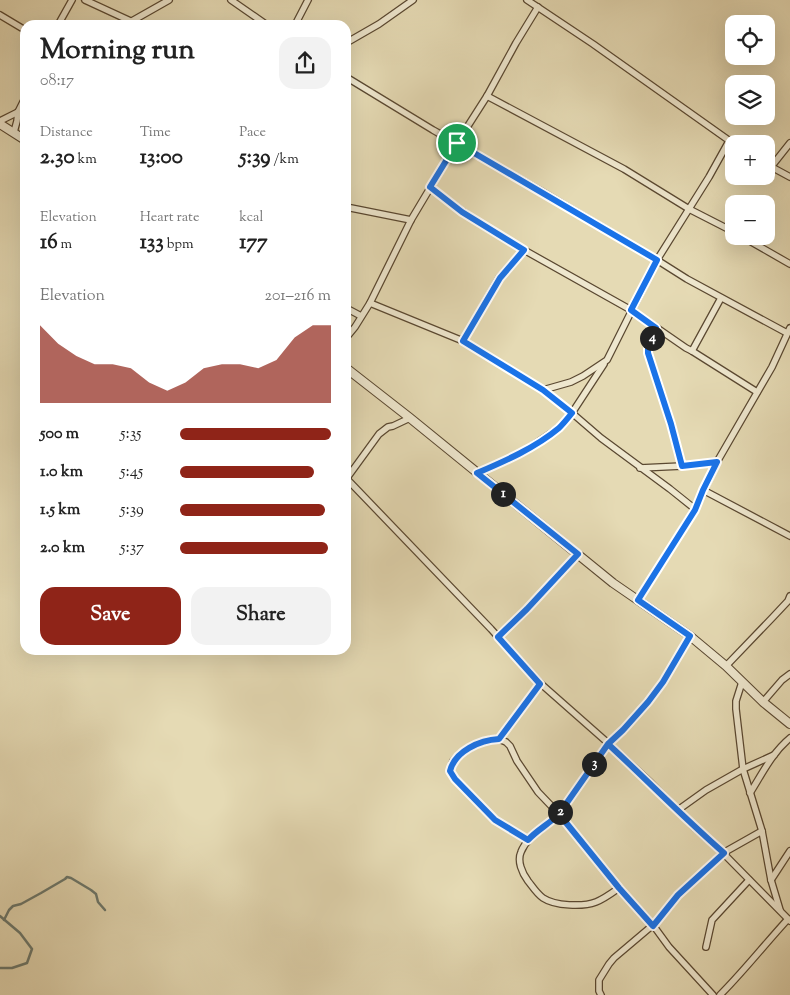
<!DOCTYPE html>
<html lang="en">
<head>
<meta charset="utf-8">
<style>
  body { margin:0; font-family:"Sorts Mill Goudy",serif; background:#f2f2f2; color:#222; height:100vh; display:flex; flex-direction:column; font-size:19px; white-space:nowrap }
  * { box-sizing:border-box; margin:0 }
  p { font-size:16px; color:#767676 }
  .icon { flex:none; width:28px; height:28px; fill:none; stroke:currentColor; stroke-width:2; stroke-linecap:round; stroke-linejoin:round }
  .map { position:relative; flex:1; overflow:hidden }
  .sheet { position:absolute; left:20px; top:20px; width:331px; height:635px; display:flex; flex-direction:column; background:#fff; border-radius:15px; box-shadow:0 5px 20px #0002 }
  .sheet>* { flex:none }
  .fabs { position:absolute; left:725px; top:15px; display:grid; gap:10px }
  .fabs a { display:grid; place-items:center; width:50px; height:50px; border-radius:10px; background:#fff; box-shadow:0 5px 20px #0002; font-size:25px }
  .pin { position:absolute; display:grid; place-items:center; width:42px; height:42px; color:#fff; margin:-21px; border:2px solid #fff; border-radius:50%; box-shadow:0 1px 5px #0007 }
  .km { position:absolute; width:25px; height:25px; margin:-12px; border-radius:50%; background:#222; color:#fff; font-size:14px; line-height:25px; text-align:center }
  .round { display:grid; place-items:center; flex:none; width:52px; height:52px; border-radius:15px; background:#f2f2f2 }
  .headline { display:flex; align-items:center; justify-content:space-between; height:85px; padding:0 20px }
  h1 { font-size:28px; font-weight:700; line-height:38px }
  .metrics { display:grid; grid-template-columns:repeat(3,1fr); gap:8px; height:85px; padding:5px 20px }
  .metrics div { display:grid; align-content:center }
  .metrics b { font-size:21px; font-weight:700 }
  .metrics small { font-size:14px; font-weight:400 }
  .metrics p { font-size:14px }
  .chart { height:140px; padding:10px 20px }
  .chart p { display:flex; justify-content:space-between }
  .chart svg { width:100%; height:90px; margin-top:5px; fill:#8f2418; opacity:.7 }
  .action { display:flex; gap:10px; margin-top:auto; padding:10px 20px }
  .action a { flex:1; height:58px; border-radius:15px; background:#8f2418; color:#fff; font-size:20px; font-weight:700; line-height:58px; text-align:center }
  .action a+a { background:#f2f2f2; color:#222 }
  ul { padding:0 20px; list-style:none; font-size:16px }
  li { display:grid; grid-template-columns:80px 60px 1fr; align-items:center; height:38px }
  li i { height:12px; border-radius:6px; background:#8f2418 }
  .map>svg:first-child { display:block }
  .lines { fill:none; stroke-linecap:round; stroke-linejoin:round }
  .stream { stroke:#6c796e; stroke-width:2.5 }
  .minor-casing { stroke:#5a4831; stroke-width:8 }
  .tertiary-casing { stroke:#5a4831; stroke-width:10 }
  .minor { stroke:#eee7ce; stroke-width:5.5 }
  .tertiary { stroke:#eee7ce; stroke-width:8 }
  .route-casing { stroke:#fff; stroke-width:10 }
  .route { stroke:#1a73e8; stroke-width:6 }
</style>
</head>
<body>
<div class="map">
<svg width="790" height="995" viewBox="0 0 790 995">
  <rect width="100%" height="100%" fill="#e5dab4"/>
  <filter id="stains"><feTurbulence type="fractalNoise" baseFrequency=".004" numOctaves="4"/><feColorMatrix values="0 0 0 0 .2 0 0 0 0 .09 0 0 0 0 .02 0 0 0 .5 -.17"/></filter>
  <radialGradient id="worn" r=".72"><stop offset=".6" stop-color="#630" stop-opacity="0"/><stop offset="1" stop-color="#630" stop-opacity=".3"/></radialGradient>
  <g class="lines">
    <g class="stream">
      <polyline points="0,916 20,933 32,949 27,963 12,968 0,968"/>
      <polyline points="4,920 9,910 13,906 21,904 41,893 65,879 67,877 71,878 91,890 96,894 98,902 105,910"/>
    </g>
    <g class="minor-casing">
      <g id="minor">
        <polyline points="85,0 139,25"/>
        <polyline points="231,0 267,25"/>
        <polyline points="527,0 593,44 734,144"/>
        <polyline points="0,15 25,30"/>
        <polyline points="132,21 169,0"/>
        <polyline points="58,25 72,0"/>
        <polyline points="295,25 308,0"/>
        <polyline points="346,43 379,24 413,0"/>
        <polyline points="346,77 433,130 541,191 657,260 687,279 787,333"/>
        <polyline points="487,96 624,169 689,209 734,232"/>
        <polyline points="0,121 18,112"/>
        <polyline points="14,132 17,121 18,112 25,98"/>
        <polyline points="766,164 790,177"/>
        <polyline points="771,167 790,143"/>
        <polyline points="430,187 462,211 481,224 524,250 631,310 686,348 692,351 757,392"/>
        <polyline points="346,207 411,220"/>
        <polyline points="741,236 790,264"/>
        <polyline points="370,303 463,341 543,390 571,382 583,376 607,360 657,260 709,177 729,141"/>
        <polyline points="346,308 361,316"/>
        <polyline points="656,328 648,348 648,353 671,424 682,466"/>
        <polyline points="346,338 355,327 370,303 411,220 457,143 487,96 516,43 538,7"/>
        <polyline points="463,341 499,278 524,250"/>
        <polyline points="692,351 721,298"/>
        <polyline points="543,390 572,413 601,438 670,489 695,509"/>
        <polyline points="640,468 682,466 717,462"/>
        <polyline points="477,473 502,462 526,450 560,427 572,413 604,364"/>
        <polyline points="346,478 491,629 540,683 608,743 651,783 694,827 723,853 790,921"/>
        <polyline points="347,478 379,434 388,427 393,426 410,418"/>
        <polyline points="703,490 790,536"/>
        <polyline points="638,600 695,509 717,462 772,367 790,328"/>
        <polyline points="498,637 527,609 578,554"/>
        <polyline points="726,666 773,617 788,601 790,596"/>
        <polyline points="742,682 736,701 736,709 743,769 762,831 771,880 780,910"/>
        <polyline points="763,702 782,680 790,674"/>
        <polyline points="499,739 540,683"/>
        <path d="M750 793C762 774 772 753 790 738"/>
        <polyline points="678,810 706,790 743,769 774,755"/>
        <polyline points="528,840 495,820 455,779 450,771 453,761 460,754 475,745 492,739 499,739 506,742 510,746 517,761 538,792 559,814 619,888 653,925 669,947 713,995"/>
        <polyline points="771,880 790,851"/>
        <path d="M619 888C612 893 604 899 596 902 583 907 555 906 543 898 537 894 532 886 528 881 522 873 517 861 521 852 528 834 547 828 559 814L608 743 623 730 648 702 663 682 690 636"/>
        <polyline points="706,947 712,920 749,880"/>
        <polyline points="601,995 599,991 599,980 609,964 614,958 653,925 670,906 678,895 723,853 762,831"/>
        <path d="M720 995C744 971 765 944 788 919"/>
      </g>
    </g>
    <g class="tertiary-casing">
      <g id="tertiary">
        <polyline points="0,124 25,140"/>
        <polyline points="346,368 410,418 613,583 690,636 726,666 763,702 790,724"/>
      </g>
    </g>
    <use href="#minor" class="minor"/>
    <use href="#tertiary" class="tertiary"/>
  </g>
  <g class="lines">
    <g class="route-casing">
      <path id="route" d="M457 143 430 187 462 212 524 250 500 278 463 341 543 390 572 413C568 418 564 423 559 428 535 448 505 461 477 473L578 554 527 609 498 637 540 684 499 739C480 740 455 751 450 771L455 779 495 820 528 840C537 830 549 824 559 814L608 744C647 780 684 818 724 853L678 895 653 926 619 888 559 814 608 744 623 730 648 702 663 682 690 636 638 600 695 510 703 490 717 462 682 466 671 424 648 353V348L656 328 631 310 657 260 457 143"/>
    </g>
    <use href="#route" class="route"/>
  </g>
  <rect width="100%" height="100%" filter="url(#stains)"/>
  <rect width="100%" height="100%" fill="url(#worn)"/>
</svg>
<div class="fabs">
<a><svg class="icon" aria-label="locate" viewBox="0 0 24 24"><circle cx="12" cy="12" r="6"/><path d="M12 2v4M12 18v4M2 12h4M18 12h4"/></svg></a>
<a><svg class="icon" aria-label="layers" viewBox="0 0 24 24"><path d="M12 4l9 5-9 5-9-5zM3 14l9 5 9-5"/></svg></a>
<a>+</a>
<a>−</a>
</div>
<div class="pin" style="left:457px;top:143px;background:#1e9e55"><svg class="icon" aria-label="arrive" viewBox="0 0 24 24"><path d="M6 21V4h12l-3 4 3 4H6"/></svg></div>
<b class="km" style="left:503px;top:494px">1</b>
<b class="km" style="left:560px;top:812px">2</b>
<b class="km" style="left:594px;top:764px">3</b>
<b class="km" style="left:652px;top:338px">4</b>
<section class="sheet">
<div class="headline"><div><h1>Morning run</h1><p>08:17</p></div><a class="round"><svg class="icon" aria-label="share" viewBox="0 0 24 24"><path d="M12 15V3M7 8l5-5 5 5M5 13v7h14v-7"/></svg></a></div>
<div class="metrics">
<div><p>Distance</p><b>2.30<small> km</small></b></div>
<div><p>Time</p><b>13:00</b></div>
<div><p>Pace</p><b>5:39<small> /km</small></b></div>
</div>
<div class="metrics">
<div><p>Elevation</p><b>16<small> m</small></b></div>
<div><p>Heart rate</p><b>133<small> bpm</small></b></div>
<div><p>kcal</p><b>177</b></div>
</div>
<div class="chart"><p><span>Elevation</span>201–216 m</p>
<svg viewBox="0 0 160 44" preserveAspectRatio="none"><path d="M0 44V6L10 15L20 21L30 25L40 25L50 27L60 34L70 38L80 34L90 27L100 25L110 25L120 27L130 23L140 12L150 6L160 6V44z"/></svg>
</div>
<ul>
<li><b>500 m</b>5:35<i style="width:100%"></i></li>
<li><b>1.0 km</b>5:45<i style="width:89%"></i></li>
<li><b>1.5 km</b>5:39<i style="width:96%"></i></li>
<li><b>2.0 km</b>5:37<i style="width:98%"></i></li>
</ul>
<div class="action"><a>Save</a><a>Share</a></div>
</section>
</div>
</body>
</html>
